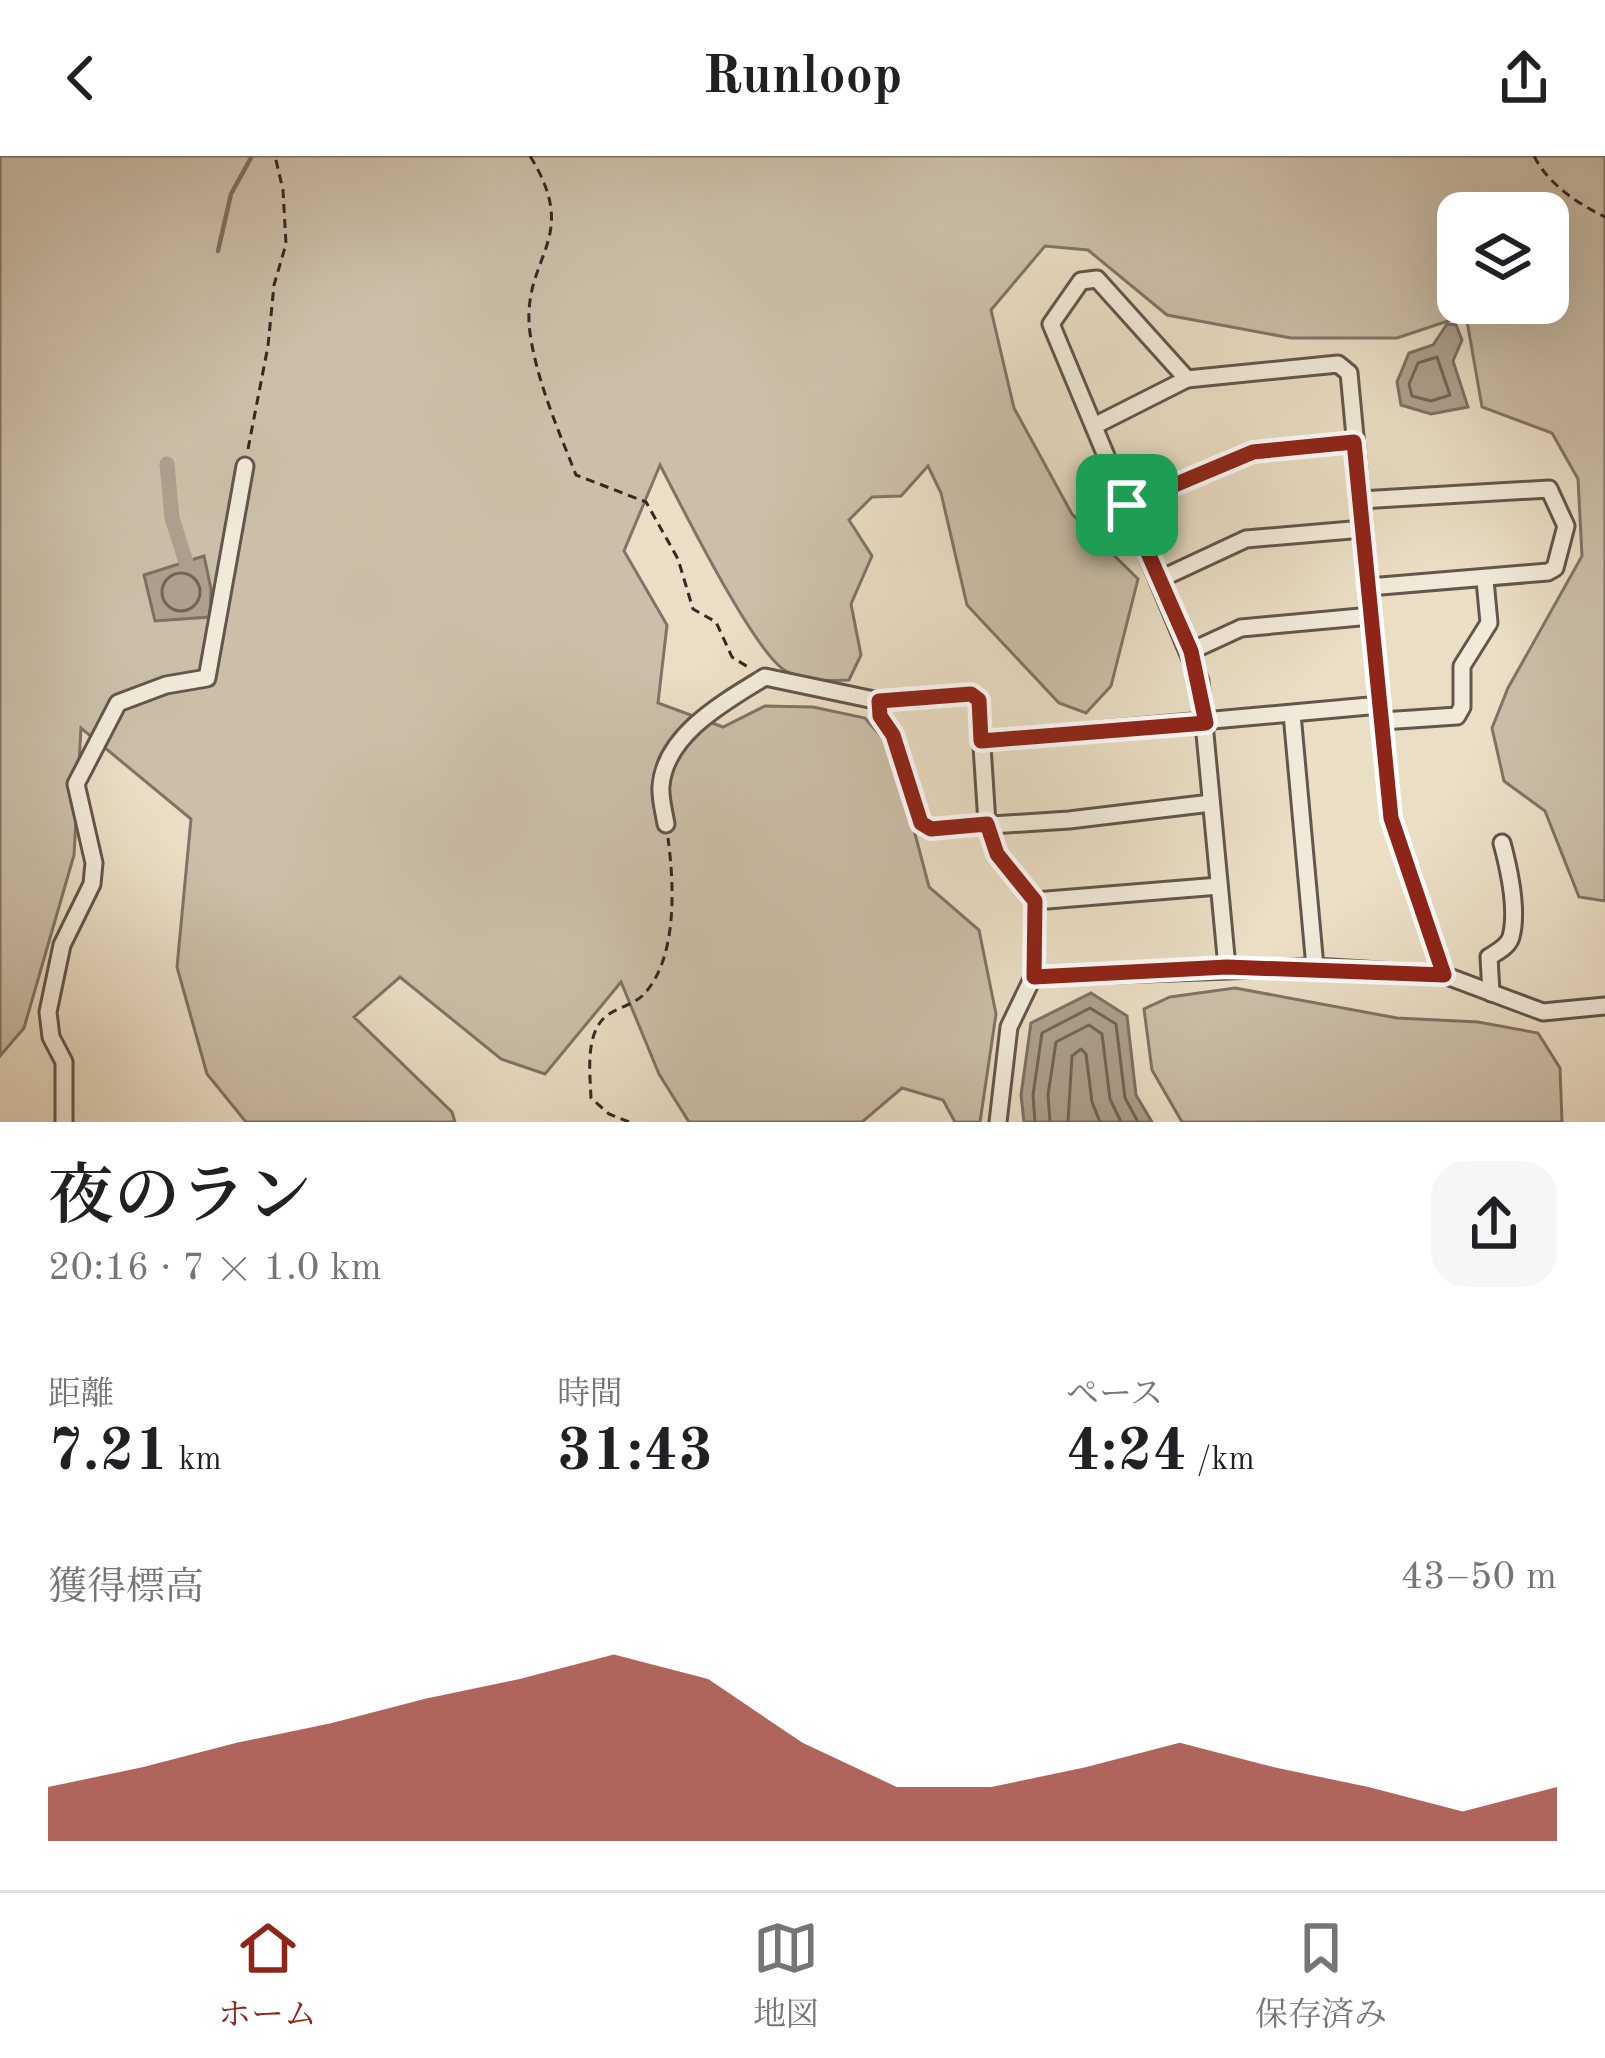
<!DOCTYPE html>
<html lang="ja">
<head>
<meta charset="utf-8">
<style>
  body { margin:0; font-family:"Old Standard TT","Noto Serif JP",serif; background:#f6f6f6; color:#202124; height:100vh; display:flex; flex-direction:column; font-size:45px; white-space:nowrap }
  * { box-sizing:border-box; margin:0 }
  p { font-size:39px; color:#757577 }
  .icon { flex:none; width:66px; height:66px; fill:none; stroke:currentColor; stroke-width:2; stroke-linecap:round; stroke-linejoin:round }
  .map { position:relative; height:966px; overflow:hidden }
  .drawer { display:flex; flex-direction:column; background:#fff; flex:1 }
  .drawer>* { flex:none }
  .fabs { position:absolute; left:1437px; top:36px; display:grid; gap:24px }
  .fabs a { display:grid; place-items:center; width:132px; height:132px; border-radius:24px; background:#fff; box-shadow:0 12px 48px #0002; font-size:60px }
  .pin { position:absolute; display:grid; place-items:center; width:102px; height:102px; color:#fff; margin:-51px; border-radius:24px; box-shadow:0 6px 18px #0006 }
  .round { display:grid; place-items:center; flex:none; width:126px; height:126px; border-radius:36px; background:#f6f6f6 }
  .summary { display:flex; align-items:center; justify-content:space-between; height:204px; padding:0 48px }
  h1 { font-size:66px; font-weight:600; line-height:90px }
  .figures { display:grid; grid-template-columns:repeat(3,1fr); gap:18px; height:204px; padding:12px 48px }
  .figures div { display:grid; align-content:center }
  .figures b { font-size:60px; font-weight:600 }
  .figures small { font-size:33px; font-weight:400 }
  .figures p { font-size:33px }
  .chart { height:336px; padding:24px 48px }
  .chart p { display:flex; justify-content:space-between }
  .chart svg { width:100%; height:216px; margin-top:12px; fill:#8f2418; opacity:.7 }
  header { display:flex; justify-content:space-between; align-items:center; height:156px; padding:0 48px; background:#fff; font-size:54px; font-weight:600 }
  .dock { display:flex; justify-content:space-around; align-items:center; height:168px; border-top:3px solid #e0e0e0; background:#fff; font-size:33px; color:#757577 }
  .dock a { display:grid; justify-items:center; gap:6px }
  .dock .on { color:#8f2418 }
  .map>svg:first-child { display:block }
  .green { fill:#cbbfa9; stroke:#807466; stroke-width:3; fill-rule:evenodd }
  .water { fill:#ada08e; stroke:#7d7063; stroke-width:3 }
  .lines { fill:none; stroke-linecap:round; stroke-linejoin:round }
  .shore { stroke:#726458; stroke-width:3 }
  .stream { stroke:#7d7063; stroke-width:4.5 }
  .canal { stroke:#ada08e; stroke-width:15 }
  .minor-casing { stroke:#63564c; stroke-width:21 }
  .path { stroke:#362823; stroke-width:3; stroke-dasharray:9 6; stroke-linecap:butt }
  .minor { stroke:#f1ead9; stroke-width:15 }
  .route-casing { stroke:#fff; stroke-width:24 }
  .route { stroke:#8f2418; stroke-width:15 }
</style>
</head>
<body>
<header><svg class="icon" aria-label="back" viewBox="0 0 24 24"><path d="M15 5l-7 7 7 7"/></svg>Runloop<svg class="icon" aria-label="share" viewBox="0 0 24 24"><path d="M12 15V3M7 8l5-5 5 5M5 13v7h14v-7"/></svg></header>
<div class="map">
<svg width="1605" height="966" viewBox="0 0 1605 966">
  <rect width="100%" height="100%" fill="#eadec5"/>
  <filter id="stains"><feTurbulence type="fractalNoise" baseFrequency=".00167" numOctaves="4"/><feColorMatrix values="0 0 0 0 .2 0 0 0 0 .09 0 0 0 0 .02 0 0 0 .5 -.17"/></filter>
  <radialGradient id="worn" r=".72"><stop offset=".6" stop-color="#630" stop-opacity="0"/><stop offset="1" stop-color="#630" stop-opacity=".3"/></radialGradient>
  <g class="green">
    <path d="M0 0H1605V745L1579 741 1545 655 1504 625 1492 572 1508 532 1582 400 1578 323 1552 277 1482 251 1466 159 1397 182H1291L1167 159 1088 94 1045 90 991 154 1014 252 1072 358 1138 423 1111 530 1086 557 1059 547 967 449 941 337 928 310 901 340 872 341 849 364 872 400 851 448 861 499 849 524C827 525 806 525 786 515 755 499 680 347 660 309L624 395 667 469 658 547 723 571 765 550 813 551 865 562 893 594 929 731 979 774 996 858 980 966H955L943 944 902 932 862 966H689L659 918 621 826 545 918 501 903 400 821 354 861 452 956 455 966H246L207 918 177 811 191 663 81 572 74 699 24 872 0 900ZM1458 57H1548V147H1458Z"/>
    <polygon points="1235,832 1397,862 1478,866 1538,877 1560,912 1562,966 1182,966 1152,914 1144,853 1170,841"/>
  </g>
  <g class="water">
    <polygon points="1447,168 1456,169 1462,184 1453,205 1468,251 1431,258 1401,249 1397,226 1409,197 1433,189"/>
    <polygon points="204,400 211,433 210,461 155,465 144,419"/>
    <polygon points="1091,837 1127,860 1136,939 1152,966 1024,966 1021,939 1031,867"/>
  </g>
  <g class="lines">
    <g class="shore">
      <polygon points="1437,201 1450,239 1431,245 1412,240 1409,228 1418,207"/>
      <circle cx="181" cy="436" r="19"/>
      <polyline points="1035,966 1033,939 1042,877 1090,852 1116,868 1125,942 1138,966"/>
      <polyline points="1050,966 1048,939 1056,886 1089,869 1102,878 1110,943 1121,966"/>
      <polyline points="1068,966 1072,900 1081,893 1086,898 1092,946 1100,966"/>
    </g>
    <polyline class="stream" points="218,95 231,38 252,0"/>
    <polyline class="canal" points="167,308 172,362 186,406"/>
    <g class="minor-casing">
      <g id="minor">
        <polyline points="1187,223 1097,123 1081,125 1051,168 1200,525 1227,811"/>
        <polyline points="1094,270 1187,223 1338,208 1349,217 1391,662 1444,819"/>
        <polyline points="1360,344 1549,333 1566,370 1555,412 1548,416 1369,431"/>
        <polyline points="1127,349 1253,296 1355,286"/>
        <polyline points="1158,424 1246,383 1363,373"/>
        <polyline points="1191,495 1241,472 1371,460"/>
        <polyline points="879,545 880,560 893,579 921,667 931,673 1069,664 1211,647"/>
        <polyline points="1292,558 1315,811"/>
        <polyline points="1382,565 1457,560 1462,551 1462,510 1489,467 1485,424"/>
        <polyline points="981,585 1380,549"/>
        <path d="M666 668C664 656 660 642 661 630 665 578 726 545 765 521L879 545 971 537 979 544 987 667 997 698 1035 745 1033 821 1009 871 998 966"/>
        <polyline points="1035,745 1219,730"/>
        <polyline points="1033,821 1315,811 1444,819 1543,856 1605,850"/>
        <path d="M1491 837 1489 801C1497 796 1508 791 1511 781 1518 755 1509 713 1502 687"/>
        <polyline points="64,966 64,906 51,881 48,856 62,789 92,728 94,707 76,628 118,547 166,529 207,522 245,310"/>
      </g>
    </g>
    <g class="path">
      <path d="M530 0C583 85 520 100 530 177 537 226 558 273 576 319L646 346 678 403 693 453 716 466 732 501 748 511"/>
      <path d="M1534 0C1549 29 1577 47 1605 61"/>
      <polyline points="248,293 268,190 274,129 286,88 283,34 275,0"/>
      <path d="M629 966 609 958 591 942C590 917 585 879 605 861 617 851 635 849 645 837 678 800 674 727 668 682"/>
    </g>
    <use href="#minor" class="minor"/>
  </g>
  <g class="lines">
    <g class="route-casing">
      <polygon id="route" points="1354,286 1391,662 1444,819 1227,811 1034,821 1035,745 997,698 987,668 931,673 921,667 893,579 880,560 879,545 971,538 979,544 981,585 1206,567 1191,495 1127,349 1253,296"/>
    </g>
    <use href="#route" class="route"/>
  </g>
  <rect width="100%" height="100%" filter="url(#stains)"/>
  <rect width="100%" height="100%" fill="url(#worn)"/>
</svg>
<div class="fabs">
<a><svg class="icon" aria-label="layers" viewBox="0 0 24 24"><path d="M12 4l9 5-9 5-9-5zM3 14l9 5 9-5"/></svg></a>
</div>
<div class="pin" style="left:1127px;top:349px;background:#1e9e55"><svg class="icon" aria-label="arrive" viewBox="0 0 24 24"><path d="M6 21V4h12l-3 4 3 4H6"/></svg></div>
</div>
<section class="drawer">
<div class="summary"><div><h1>夜のラン</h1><p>20:16 · 7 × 1.0 km</p></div><a class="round"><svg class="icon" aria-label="share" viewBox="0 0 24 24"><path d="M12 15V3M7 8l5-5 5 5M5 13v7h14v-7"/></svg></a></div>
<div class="figures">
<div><p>距離</p><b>7.21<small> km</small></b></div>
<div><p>時間</p><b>31:43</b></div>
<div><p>ペース</p><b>4:24<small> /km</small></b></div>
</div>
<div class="chart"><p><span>獲得標高</span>43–50 m</p>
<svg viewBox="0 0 160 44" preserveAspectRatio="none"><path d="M0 44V33L10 29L20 24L30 20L40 15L50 11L60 6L70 11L80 24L90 33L100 33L110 29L120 24L130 29L140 33L150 38L160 33V44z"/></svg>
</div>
</section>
<nav class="dock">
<a class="on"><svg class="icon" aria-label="home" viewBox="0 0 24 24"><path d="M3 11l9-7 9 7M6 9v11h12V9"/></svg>ホーム</a>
<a><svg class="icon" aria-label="map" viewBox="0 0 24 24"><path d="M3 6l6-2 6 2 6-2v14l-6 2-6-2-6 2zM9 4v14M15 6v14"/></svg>地図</a>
<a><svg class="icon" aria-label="saved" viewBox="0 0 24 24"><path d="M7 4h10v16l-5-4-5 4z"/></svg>保存済み</a>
</nav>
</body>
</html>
